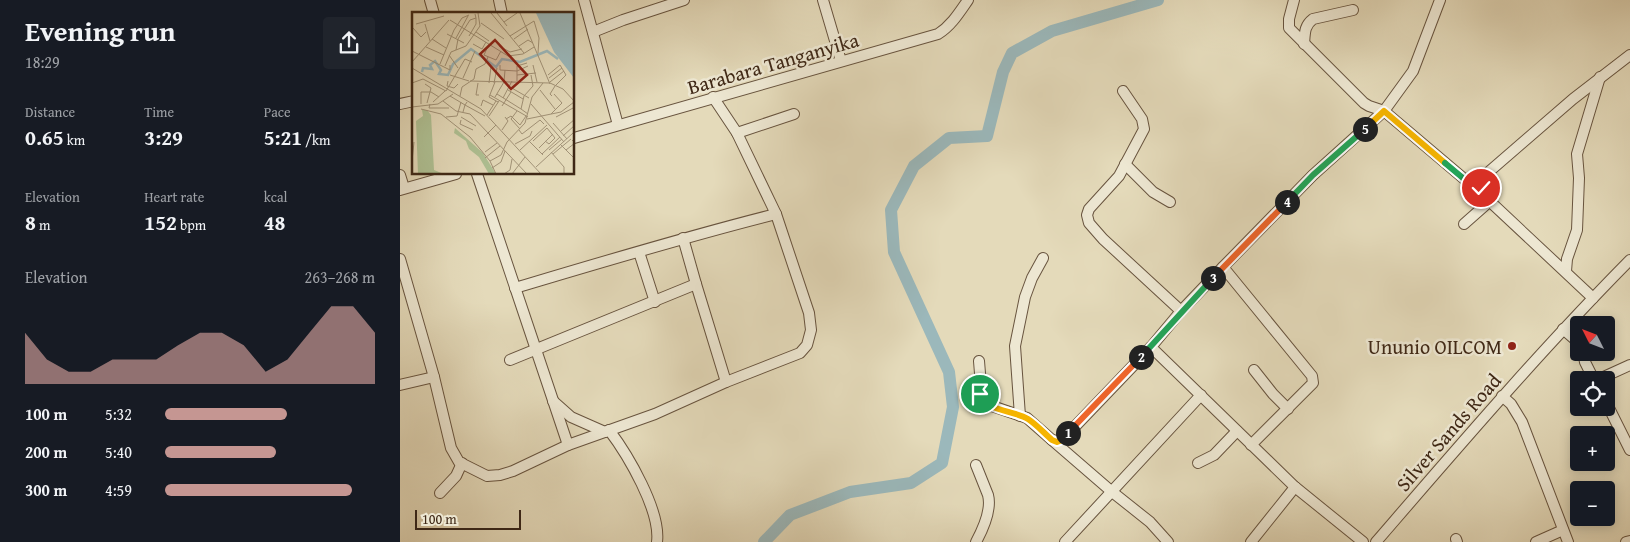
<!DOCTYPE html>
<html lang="en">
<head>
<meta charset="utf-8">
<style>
  body { margin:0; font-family:"Gentium Book Plus",serif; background:#20242c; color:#f1f3f6; height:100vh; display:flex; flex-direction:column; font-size:19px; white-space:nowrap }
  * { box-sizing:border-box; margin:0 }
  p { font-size:16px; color:#9ea1a6 }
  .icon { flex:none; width:28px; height:28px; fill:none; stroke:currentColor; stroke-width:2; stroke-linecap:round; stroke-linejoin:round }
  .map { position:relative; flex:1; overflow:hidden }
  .side { display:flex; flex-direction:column; background:#171b24; width:400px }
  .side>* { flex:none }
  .needle { width:32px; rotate:312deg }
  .fabs { position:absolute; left:1170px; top:316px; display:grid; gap:10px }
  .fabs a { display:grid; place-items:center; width:45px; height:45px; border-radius:5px; background:#171b24; box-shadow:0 2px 12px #0003; font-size:25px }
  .scale { position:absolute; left:15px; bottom:12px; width:106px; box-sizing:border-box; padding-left:5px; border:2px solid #3f2816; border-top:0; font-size:14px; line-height:18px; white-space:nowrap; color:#3f2816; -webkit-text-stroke:4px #ede7d2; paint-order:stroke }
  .pin { position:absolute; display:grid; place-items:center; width:42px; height:42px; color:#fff; margin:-21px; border:2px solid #fff; border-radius:50%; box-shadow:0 1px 5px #0007 }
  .km { position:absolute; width:25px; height:25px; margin:-12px; border-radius:50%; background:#222; color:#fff; font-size:14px; line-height:25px; text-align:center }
  .round { display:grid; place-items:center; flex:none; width:52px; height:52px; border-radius:5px; background:#20242c }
  .summary { display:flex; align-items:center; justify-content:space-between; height:85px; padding:0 25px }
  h1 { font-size:28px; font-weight:700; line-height:38px }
  .metrics { display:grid; grid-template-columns:repeat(3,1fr); gap:8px; height:85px; padding:5px 25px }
  .metrics div { display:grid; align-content:center }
  .metrics b { font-size:21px; font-weight:700 }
  .metrics small { font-size:14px; font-weight:400 }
  .metrics p { font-size:14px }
  .chart { height:140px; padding:10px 25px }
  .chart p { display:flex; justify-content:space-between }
  .chart svg { width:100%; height:90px; margin-top:5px; fill:#c59692; opacity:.7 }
  ul { padding:0 25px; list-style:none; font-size:16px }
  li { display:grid; grid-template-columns:80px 60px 1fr; align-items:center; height:38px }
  li i { height:12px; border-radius:6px; background:#c59692 }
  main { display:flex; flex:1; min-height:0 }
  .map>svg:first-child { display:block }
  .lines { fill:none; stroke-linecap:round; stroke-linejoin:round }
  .river { stroke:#9bb8bb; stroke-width:12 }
  .minor-casing { stroke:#68543f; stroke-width:12 }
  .minor { stroke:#ede7d2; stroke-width:10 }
  .split-1-casing { stroke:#fff; stroke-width:10 }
  .split-2-casing { stroke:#fff; stroke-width:10 }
  .split-3-casing { stroke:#fff; stroke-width:10 }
  .split-4-casing { stroke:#fff; stroke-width:10 }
  .split-5-casing { stroke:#fff; stroke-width:10 }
  .split-6-casing { stroke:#fff; stroke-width:10 }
  .split-7-casing { stroke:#fff; stroke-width:10 }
  .split-1 { stroke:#f5b400; stroke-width:6 }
  .split-2 { stroke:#f0652b; stroke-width:6 }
  .split-3 { stroke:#22a559; stroke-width:6 }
  .split-4 { stroke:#f0652b; stroke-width:6 }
  .split-5 { stroke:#22a559; stroke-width:6 }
  .split-6 { stroke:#f5b400; stroke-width:6 }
  .split-7 { stroke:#22a559; stroke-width:6 }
  .poi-dot { fill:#8f2418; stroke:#ede7d2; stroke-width:2 }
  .labels { text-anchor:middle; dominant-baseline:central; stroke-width:5; stroke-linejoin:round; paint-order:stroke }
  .street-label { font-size:20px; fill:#3f2816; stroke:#ede7d2 }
  .poi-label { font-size:20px; fill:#3f2816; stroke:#ede7d2; text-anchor:end }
  .inset-river { fill:none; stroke:#9bb8bb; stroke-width:2.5 }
  .inset-road { fill:none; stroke:#a29378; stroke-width:1 }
  .view { fill:#8f2418; fill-opacity:0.15; stroke:#8f2418; stroke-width:2.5 }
  .inset-edge { fill:none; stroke:#3f2816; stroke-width:2.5 }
</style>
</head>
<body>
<main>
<section class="side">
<div class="summary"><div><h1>Evening run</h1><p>18:29</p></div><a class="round"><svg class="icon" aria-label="share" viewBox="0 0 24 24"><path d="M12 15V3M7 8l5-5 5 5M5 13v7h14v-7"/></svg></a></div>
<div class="metrics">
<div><p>Distance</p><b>0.65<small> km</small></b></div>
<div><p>Time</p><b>3:29</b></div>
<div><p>Pace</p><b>5:21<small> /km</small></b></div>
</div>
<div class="metrics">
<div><p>Elevation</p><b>8<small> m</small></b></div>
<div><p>Heart rate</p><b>152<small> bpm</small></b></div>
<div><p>kcal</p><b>48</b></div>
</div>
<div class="chart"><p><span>Elevation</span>263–268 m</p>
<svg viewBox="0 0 160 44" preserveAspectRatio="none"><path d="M0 44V19L10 32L20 38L30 38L40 32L50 32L60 32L70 25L80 19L90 19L100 25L110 38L120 32L130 19L140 6L150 6L160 19V44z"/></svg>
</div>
<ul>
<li><b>100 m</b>5:32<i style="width:58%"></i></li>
<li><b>200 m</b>5:40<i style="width:53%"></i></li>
<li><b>300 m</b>4:59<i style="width:89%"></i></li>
</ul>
</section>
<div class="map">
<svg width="1230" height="542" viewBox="0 0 1230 542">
  <rect width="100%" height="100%" fill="#e4daba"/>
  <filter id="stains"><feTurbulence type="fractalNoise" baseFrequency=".004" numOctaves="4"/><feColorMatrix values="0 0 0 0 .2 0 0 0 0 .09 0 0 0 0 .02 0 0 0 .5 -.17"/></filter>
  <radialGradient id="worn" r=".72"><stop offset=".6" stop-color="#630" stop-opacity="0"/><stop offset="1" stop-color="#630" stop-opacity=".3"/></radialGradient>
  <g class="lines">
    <polyline class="river" points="364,542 390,515 450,492 511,483 542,463 553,407 549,372 494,252 491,210 514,166 549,138 587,136 603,72 612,53 652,31 758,0"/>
    <g class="minor-casing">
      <g id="minor">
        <polyline points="30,0 34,14"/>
        <polyline points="99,0 102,14"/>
        <polyline points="184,0 218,125"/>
        <polyline points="423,0 441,61"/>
        <polyline points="894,0 889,19 889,28 964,103 969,106 984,111 1082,194 1193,298"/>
        <polyline points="193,32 223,20 284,0"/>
        <path d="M904 44C905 33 904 26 913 19L953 10"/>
        <polyline points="723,91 742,119 744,129 719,176 689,209 687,215 689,223 703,239 781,311"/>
        <polyline points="0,104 14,101"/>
        <polyline points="337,133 394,114"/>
        <path d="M174 138 538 34C551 26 559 13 568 0"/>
        <polyline points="725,164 753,192 770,202"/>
        <polyline points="77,174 168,445"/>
        <polyline points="0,175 4,188"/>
        <polyline points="0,190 56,174"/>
        <polyline points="1082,194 1080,184 1084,176 1173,99 1230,55"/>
        <polyline points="1064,224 1090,201"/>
        <polyline points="283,238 296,284 326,382"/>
        <polyline points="239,252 255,302"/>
        <polyline points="0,259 34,377 51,448 59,462 87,476 100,475 113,471 168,445 255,414 326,382 400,353 407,345 411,330 409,313 376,214 337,133 313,97"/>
        <polyline points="823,267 912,376 913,383 851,445"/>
        <polyline points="1166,271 1167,259 1177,230 1179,178 1177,154 1200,77"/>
        <path d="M115 288C202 262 288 236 376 214"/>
        <polyline points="1163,329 1179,343"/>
        <polyline points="751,347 895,487 963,542"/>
        <polyline points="1183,352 1185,362 1194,380"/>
        <polyline points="110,360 296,284"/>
        <polyline points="579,361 582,398 592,406 627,418 652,440 657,441 662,440 751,347 781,311 823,267 913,175 984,111 1013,71 1040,0"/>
        <polyline points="854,370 873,394 888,409"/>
        <polyline points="1197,380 1230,365"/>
        <polyline points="0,385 34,377"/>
        <polyline points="1102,396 1111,404 1122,422 1168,542"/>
        <polyline points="153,401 171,417 205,432"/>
        <polyline points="1206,402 1230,450"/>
        <polyline points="620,416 615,346 625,297 632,278 643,258"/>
        <path d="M209 430C228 455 261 511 257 542"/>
        <polyline points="652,440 711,491 750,522 768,542"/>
        <polyline points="798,463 814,455 837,431"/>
        <polyline points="40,493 56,476 62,463"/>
        <polyline points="1056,539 1057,542"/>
        <path d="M576 542C583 529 592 510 588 495 584 485 580 475 576 465"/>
        <polyline points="665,542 801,395"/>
        <polyline points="851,542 895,487"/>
        <path d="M976 542C1059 446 1141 350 1230 260"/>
        <polyline points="1136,542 1163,530"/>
        <polyline points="1226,542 1230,541"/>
      </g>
    </g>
    <use href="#minor" class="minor"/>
  </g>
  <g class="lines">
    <g class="split-1-casing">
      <path id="split-1" d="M580 394C587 412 614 410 628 419 637 425 644 433 652 440L657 442 662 440 668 433"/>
    </g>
    <g class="split-2-casing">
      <polyline id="split-2" points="668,433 741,357"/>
    </g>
    <g class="split-3-casing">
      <polyline id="split-3" points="741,357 813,278"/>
    </g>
    <g class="split-4-casing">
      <polyline id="split-4" points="813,278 887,202"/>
    </g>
    <g class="split-5-casing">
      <polyline id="split-5" points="887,202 913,175 965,129"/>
    </g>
    <g class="split-6-casing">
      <polyline id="split-6" points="965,129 984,111 1045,163"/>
    </g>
    <g class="split-7-casing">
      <polyline id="split-7" points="1045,163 1082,194 1081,188"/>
    </g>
    <use href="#split-1" class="split-1"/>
    <use href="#split-2" class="split-2"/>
    <use href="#split-3" class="split-3"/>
    <use href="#split-4" class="split-4"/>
    <use href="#split-5" class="split-5"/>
    <use href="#split-6" class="split-6"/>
    <use href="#split-7" class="split-7"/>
  </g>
  <circle class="poi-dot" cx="1112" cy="346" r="5"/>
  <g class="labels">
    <g class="street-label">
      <text transform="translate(373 63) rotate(-16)">Barabara Tanganyika</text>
      <text transform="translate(1048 432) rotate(-49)">Silver Sands Road</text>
    </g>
    <g class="poi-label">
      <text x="1102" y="346">Ununio OILCOM</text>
    </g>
  </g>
  <g transform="translate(12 12)">
    <rect width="162" height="162" fill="#e4daba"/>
    <path d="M10 98H15L19 103 22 158 32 162H6L4 109 11 104ZM43 116 71 141 84 162H77L67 145 57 137 54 129 42 121Z" fill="#afc194"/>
    <path d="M124 1H162V66L142 40Z" fill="#9bb8bb"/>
    <path class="inset-river" d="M10 60 11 56 20 57 18 53 23 49 29 58 27 62 36 63 41 52 59 37 84 55 90 47 108 50 135 39 146 47"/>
    <path class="inset-road" d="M79 1 112 41M85 1 95 14M108 1 138 72M38 8 96 44 111 42 122 35M92 10 105 1M69 11 92 27M4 12 32 4M13 12 18 29M1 16 9 25 14 20M64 20 77 29M35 22 52 31M57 24 64 12V6M98 24 122 9 127 26 126 41M44 26 56 4M20 27 34 36M102 27 116 17M61 32 70 37 74 30M77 32 72 43 84 48 89 39M87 34 98 40 110 37M107 34 116 28 121 31M14 35 32 43M44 38 46 27 58 8 64 6 63 2M0 39 38 58V53M37 43 46 56M0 50 37 8M28 52 42 18 50 6 57 3M88 53V58L105 59 116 54M121 53 125 70M33 54 39 40 54 34 68 14 66 1M0 56 69 97 129 162M38 63 57 69M105 63 124 61M136 63 148 53 154 63 143 74 138 82 140 84M51 66 63 39M137 66 150 56M36 69 35 74 42 76 46 72M58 69 138 71 151 77 163 90M105 69V54L115 51M83 70 77 85 86 90M138 70 152 59M0 71 11 67 34 79 53 47 60 50M66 71 64 83H67M77 71 79 55M82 71 85 56M13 72 19 76 15 91M98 75 117 86M96 78 111 87M128 78 143 97M85 82 109 97M78 83 116 105M38 84 53 93 51 100M48 84 50 75 62 67 64 57 73 52 76 45M83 85 92 70 93 58M91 86 100 69M31 89 44 99 58 102 115 162M21 90 33 79M55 90 53 93 73 104M9 92V80H19L27 85M18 92 17 96H37M119 92 152 130M69 94 71 88 81 93M90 94 99 80M0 95 26 92 41 82M9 97 29 102 58 125 78 149 84 162M105 99 99 107 108 117M116 102 109 97 112 84 121 74 119 63M139 102 150 91 142 82M75 103 84 89M77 104 87 89M34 105 45 104 49 90M49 105 64 114M144 105 163 95M94 107 99 104 108 113 114 104M115 107 149 100 162 90M49 108 48 112 61 118M141 111 155 127M90 118 96 109 93 105M107 118 110 122 128 108 132 112M149 119 163 107M151 124 163 113M72 125 84 113M117 129 131 143M121 129 135 116 143 126 137 132 133 129M103 132 118 124 120 119M149 133 163 147M127 136 141 122M108 138 135 113M137 138 150 127M154 138 163 131 160 128M73 140 85 131M139 140 152 155V162M130 142 148 125M141 142 159 127M73 146 88 134M0 149 2 130M78 149 89 143 95 130 113 111 120 85 131 71M124 155 161 121M80 156 89 150 93 139M92 162 98 158 100 147M100 162 113 145"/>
    <path class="view" d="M83 28 115 63 99 77 68 42Z"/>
    <rect width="162" height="162" class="inset-edge"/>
  </g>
  <rect width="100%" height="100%" filter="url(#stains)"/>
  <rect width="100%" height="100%" fill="url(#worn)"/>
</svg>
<div class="fabs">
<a><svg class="needle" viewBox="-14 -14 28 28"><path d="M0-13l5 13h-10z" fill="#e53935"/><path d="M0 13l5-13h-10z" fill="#9ea1a6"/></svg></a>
<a><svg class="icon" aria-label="locate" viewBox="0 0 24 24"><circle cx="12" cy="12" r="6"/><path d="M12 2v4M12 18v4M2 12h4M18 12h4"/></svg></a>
<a>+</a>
<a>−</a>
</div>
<div class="scale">100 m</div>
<div class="pin" style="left:580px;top:394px;background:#1e9e55"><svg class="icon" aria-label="arrive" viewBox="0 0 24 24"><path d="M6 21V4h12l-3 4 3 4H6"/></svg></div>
<div class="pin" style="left:1081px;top:188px;background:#d93025"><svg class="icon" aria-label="check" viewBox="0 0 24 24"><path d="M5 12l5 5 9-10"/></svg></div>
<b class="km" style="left:668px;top:433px">1</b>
<b class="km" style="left:741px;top:357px">2</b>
<b class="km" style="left:813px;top:278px">3</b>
<b class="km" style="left:887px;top:202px">4</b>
<b class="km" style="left:965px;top:129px">5</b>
</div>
</main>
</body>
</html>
